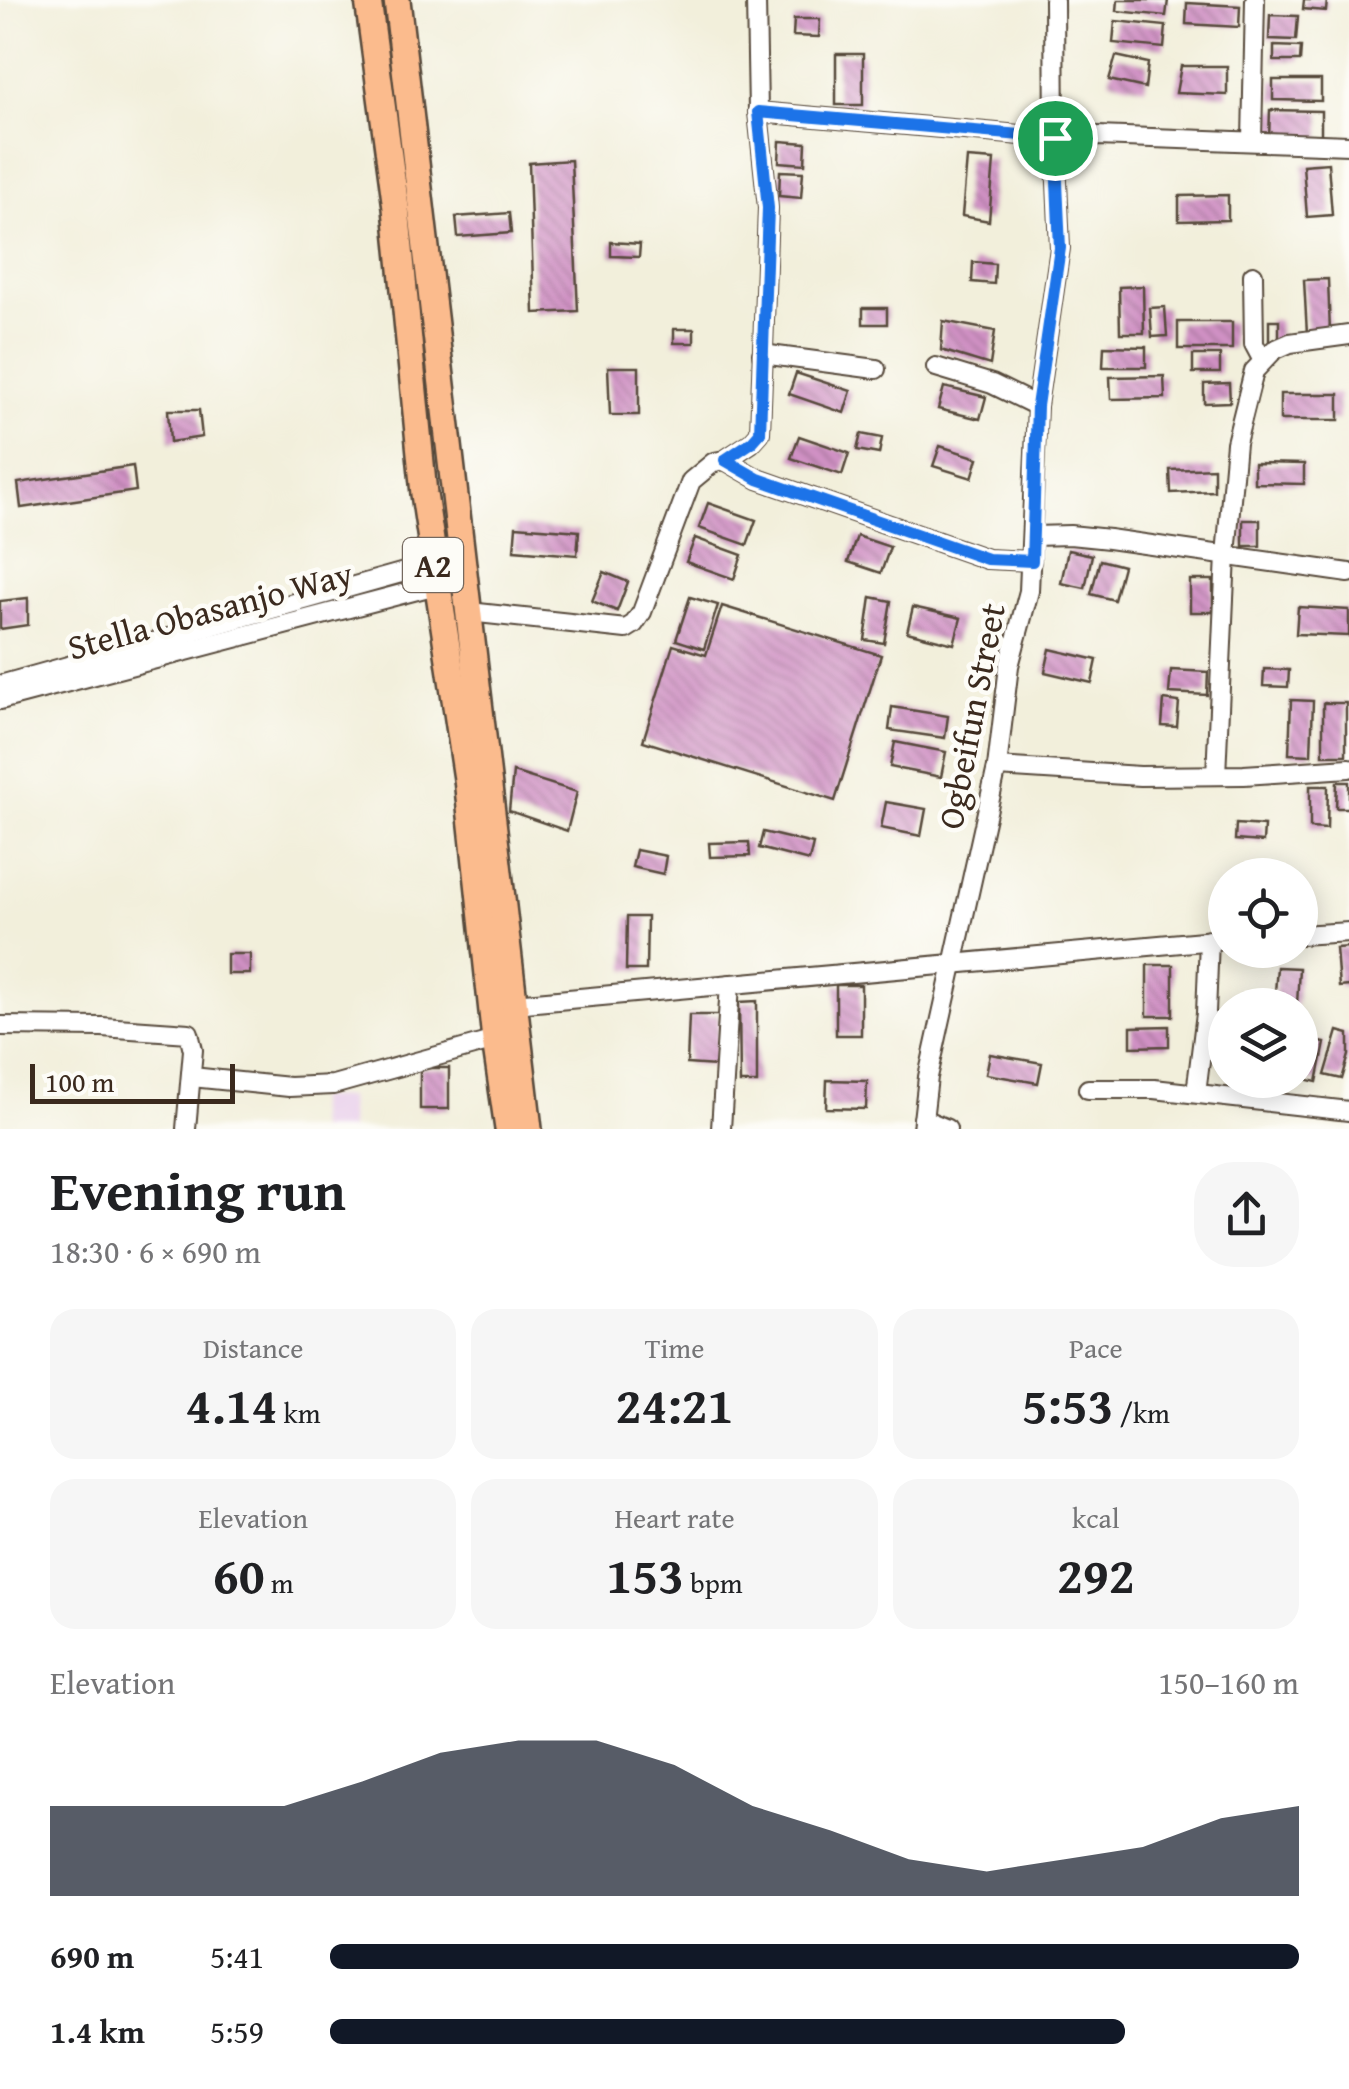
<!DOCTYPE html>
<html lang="en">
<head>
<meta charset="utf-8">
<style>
  body { margin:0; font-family:"Gentium Book Plus",serif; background:#f6f6f6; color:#202124; height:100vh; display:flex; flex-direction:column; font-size:38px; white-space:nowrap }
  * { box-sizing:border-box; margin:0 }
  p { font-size:32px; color:#757577 }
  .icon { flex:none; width:55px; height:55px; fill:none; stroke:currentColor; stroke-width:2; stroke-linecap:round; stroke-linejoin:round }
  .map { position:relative; height:1129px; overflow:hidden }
  .details { display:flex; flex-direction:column; background:#fff; flex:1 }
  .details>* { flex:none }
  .controls { position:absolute; left:1208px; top:858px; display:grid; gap:20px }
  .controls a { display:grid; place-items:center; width:110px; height:110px; border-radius:50%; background:#fff; box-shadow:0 5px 25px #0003; font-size:50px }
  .scale { position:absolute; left:30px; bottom:25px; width:205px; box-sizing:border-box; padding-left:10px; border:5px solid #3b2a1e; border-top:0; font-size:28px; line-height:35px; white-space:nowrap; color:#3b2a1e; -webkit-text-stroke:8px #fdfcf7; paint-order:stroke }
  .pin { position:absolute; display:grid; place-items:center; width:85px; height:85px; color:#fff; margin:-42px; border:5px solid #fff; border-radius:50%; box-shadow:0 2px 10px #0007 }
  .round { display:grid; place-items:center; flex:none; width:105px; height:105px; border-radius:40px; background:#f6f6f6 }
  .head { display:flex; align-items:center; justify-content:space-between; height:170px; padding:0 50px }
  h1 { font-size:55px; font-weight:800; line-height:75px }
  .stats { display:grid; grid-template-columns:repeat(3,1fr); gap:15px; height:170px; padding:10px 50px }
  .stats div { display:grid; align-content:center; border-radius:25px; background:#f6f6f6; text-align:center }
  .stats b { font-size:50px; font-weight:800 }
  .stats small { font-size:28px; font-weight:400 }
  .stats p { font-size:28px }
  .chart { height:280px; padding:20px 50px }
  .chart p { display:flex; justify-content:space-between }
  .chart svg { width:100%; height:180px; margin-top:10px; fill:#111827; opacity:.7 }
  ul { padding:0 50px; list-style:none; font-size:32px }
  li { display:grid; grid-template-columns:160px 120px 1fr; align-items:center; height:75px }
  li i { height:25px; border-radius:12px; background:#111827 }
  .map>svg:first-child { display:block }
  .built { fill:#ead1ec }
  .building { fill:url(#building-back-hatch) }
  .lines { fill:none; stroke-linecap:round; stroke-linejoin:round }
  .minor-casing { stroke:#56483a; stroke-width:22 }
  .highway-casing { stroke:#56483a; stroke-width:30 }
  .minor { stroke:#fff; stroke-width:18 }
  .highway { stroke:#fbbb8d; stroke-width:25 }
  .route-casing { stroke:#fff; stroke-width:20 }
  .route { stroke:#1a73e8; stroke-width:12 }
  .labels { text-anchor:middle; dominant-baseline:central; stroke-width:9; stroke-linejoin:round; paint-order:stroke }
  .shield { fill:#fdfcf7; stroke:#75695f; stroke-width:2.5 }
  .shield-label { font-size:32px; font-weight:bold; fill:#3b2a1e }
  .street-label { font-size:35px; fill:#3b2a1e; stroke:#fdfcf7 }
</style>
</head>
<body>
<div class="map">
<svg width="1349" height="1129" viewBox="0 0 1349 1129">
  <defs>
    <pattern id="building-back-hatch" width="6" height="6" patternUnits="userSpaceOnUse" patternTransform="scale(2.5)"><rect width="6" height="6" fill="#d091c4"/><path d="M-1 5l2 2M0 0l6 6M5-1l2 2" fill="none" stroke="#aa779f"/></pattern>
  </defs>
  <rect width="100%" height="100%" fill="#fdfcf7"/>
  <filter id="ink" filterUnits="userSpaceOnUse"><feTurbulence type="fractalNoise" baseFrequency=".01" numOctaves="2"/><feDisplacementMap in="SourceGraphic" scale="20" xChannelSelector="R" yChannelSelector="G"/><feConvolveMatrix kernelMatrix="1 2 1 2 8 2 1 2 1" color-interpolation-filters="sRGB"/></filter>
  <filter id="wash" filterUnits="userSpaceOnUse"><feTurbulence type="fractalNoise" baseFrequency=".0048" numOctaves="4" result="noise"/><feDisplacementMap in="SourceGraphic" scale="40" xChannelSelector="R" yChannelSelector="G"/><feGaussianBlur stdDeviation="2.25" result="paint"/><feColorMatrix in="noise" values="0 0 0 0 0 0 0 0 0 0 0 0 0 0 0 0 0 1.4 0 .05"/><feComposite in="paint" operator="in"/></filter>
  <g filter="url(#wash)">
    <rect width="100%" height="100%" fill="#f2efdb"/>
    <polygon class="built" points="348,1097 350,1129 318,1129 316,1098"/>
    <g id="blocks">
      <g class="building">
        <polygon points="1118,0 1168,0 1166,16 1117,11"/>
        <polygon points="1304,0 1327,0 1326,11 1303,9"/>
        <polygon points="1187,3 1240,6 1239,27 1186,24"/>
        <polygon points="1270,15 1298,16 1296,40 1269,39"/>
        <polygon points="794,19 820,19 819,37 793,36"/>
        <polygon points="1115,21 1166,26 1164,48 1113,43"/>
        <polygon points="1274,46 1301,47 1300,61 1274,61"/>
        <rect x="836" y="54" width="27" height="51"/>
        <polygon points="1116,56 1148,63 1145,88 1109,80"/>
        <polygon points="1181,66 1227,66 1227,95 1176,93"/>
        <polygon points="1273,80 1321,80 1321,101 1273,100"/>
        <polygon points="1270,110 1321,111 1321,140 1269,139"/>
        <polygon points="780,141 806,143 805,164 779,162"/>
        <polygon points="967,158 994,160 989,221 962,216"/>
        <polygon points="571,160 578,311 534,313 529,163"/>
        <polygon points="1328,163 1332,215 1307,217 1303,165"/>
        <polygon points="780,171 803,172 801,198 779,196"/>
        <polygon points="1228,195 1228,220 1179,221 1179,196"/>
        <polygon points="509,213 511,233 458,237 456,217"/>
        <polygon points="611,242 640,244 639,257 611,256"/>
        <polygon points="973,262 995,264 994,284 972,282"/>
        <polygon points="1328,279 1330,333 1307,334 1304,280"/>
        <polygon points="1143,286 1144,333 1120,333 1119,287"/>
        <polygon points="1165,307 1167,336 1152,337 1150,308"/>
        <rect x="863" y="308" width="24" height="16"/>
        <rect x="1269" y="320" width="10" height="24"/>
        <polygon points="943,321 995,331 990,365 941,350"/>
        <rect x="1178" y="322" width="54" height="27"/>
        <rect x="674" y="329" width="20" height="14"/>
        <polygon points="1104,346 1146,347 1146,367 1103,367"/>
        <rect x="1193" y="355" width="27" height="18"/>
        <polygon points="608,367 639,367 639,415 610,415"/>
        <polygon points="796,373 851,391 844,413 789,394"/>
        <polygon points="1164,376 1165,398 1111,399 1110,377"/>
        <polygon points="1229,383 1230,402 1204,403 1204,384"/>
        <polygon points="944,387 986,397 980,419 938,409"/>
        <rect x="1280" y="394" width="59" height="26"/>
        <polygon points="168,410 199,410 202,437 170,442"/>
        <polygon points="861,434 882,438 879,454 857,450"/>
        <polygon points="799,436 849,453 842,475 791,458"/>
        <polygon points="940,446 978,458 972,478 933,466"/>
        <polygon points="1254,463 1304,464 1304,484 1254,483"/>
        <polygon points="133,466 136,491 21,508 18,483"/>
        <polygon points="1214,468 1214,491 1171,493 1170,470"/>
        <polygon points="708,503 756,520 747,545 699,528"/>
        <rect x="1243" y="520" width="17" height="26"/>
        <polygon points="516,526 579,531 577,555 514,550"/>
        <polygon points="857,536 890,547 881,573 848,562"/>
        <polygon points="695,538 742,555 734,579 686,562"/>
        <polygon points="1068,550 1092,555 1085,588 1061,583"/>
        <polygon points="1100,560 1123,566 1114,600 1091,594"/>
        <polygon points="604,572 628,582 617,611 592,601"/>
        <rect x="1190" y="580" width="23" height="32"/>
        <polygon points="690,597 718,605 704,649 676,640"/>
        <polygon points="871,597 891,601 884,643 865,640"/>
        <polygon points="28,598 28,625 0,629 0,601"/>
        <polygon points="722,606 881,655 835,801 643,741 673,645 706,655"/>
        <polygon points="913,607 961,618 954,644 907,632"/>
        <polygon points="1298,607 1349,610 1349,636 1296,634"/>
        <polygon points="1050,649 1097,660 1092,683 1045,672"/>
        <polygon points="1264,669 1289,670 1288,687 1263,686"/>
        <polygon points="1171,670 1208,672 1207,695 1169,693"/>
        <polygon points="1164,700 1179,702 1177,727 1162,726"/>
        <polygon points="1291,700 1313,701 1311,755 1289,754"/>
        <rect x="1323" y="703" width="23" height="52"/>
        <polygon points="892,707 948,716 945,738 889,730"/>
        <polygon points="895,742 946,752 941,777 890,767"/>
        <polygon points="513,772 577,792 567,831 509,811"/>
        <polygon points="1337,782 1349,782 1349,808 1336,808"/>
        <polygon points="1310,786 1328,786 1327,829 1310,828"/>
        <polygon points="886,802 926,809 921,836 881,828"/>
        <polygon points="1236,824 1264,826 1263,842 1235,840"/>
        <polygon points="763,832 813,844 809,861 759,848"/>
        <polygon points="749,842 750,856 710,857 709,843"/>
        <polygon points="636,850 666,856 663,874 632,867"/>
        <polygon points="627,917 647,917 646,970 626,970"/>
        <polygon points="1349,947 1349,986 1339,987 1336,948"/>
        <rect x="227" y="954" width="23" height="20"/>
        <rect x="1147" y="965" width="26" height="51"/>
        <polygon points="1277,967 1299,968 1297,1005 1274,1005"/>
        <rect x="836" y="985" width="25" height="50"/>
        <polygon points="757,1001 757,1083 740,1083 739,1002"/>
        <polygon points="689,1015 719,1015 716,1066 687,1064"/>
        <polygon points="1169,1026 1169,1046 1131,1047 1131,1027"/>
        <polygon points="1338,1031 1349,1034 1349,1055 1342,1079 1325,1075"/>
        <polygon points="1305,1039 1325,1043 1317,1082 1300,1078"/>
        <polygon points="990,1054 1042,1063 1038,1083 986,1074"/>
        <rect x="420" y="1068" width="29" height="41"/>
        <polygon points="827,1080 867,1081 866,1109 826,1108"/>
      </g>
    </g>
  </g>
  <g filter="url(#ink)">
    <use href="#blocks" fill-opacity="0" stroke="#56483a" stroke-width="2.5"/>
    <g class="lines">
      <g class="minor-casing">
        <g id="minor">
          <polyline points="758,112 1055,138 1097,136 1349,145"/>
          <polyline points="1252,140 1255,0"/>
          <polyline points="1253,275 1254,344 1262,359"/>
          <polyline points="762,354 876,369"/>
          <polyline points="936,367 992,384 1037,406"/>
          <polyline points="725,460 758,479 987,559 1031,561"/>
          <polyline points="1033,536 1070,535 1109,539 1349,573"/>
          <polyline points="469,612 626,629 634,624 642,612 691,481 714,462 725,460 751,443 760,433 768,208 758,112 756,0"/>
          <polyline points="0,685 433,564"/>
          <polyline points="0,700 436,585"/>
          <polyline points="997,767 1140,776 1244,775 1349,768"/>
          <polyline points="1216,775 1226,555 1236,443 1254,371 1274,350 1290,343 1349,335"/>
          <polyline points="1300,935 1349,932"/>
          <polyline points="514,1004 1225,939"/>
          <polyline points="0,1026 102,1027 189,1033 193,1050 186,1129"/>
          <polyline points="192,1077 289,1087 333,1085 495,1040"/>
          <polyline points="1088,1089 1154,1089 1349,1111"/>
          <polyline points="1196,1093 1206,1013 1209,940"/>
          <polyline points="923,1119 947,1129"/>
          <polyline points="721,1129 730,984"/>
          <polyline points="922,1129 928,1077 997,767 1009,666 1029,591 1037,406 1060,248 1055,138 1054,0"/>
        </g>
      </g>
      <g class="highway-casing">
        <g id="highway">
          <polyline points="368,0 396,208 424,494 467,779 495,1040 508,1129"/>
          <polyline points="397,0 529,1129"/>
        </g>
      </g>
      <use href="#minor" class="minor"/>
      <use href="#highway" class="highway"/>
    </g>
  </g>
  <g class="lines" filter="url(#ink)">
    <g class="route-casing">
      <polygon id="route" points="758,112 1055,138 1060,248 1037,406 1032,561 987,559 758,479 725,460 752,442 760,433 768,208"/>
    </g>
    <use href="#route" class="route"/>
  </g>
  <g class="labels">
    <rect class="shield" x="403" y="538" width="60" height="54" rx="8"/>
    <g class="shield-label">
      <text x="433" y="565">A2</text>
    </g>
    <g class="street-label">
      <text transform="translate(210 610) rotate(-15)">Stella Obasanjo Way</text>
      <text transform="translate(971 716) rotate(-79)">Ogbeifun Street</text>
    </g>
  </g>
</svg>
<div class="controls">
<a><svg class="icon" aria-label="locate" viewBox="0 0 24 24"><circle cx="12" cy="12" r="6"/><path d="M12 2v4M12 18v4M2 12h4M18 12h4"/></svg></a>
<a><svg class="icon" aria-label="layers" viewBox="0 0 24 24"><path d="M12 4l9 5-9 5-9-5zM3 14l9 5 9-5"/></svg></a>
</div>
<div class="scale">100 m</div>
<div class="pin" style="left:1055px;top:138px;background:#1e9e55"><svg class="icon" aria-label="arrive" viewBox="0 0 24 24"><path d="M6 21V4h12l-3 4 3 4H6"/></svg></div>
</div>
<section class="details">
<div class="head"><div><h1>Evening run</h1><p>18:30 · 6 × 690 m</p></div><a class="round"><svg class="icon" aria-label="share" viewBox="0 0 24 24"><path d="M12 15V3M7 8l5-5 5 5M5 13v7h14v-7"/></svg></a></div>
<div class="stats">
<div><p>Distance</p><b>4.14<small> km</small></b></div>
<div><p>Time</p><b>24:21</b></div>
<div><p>Pace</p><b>5:53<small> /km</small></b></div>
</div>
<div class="stats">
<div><p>Elevation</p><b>60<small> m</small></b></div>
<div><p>Heart rate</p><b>153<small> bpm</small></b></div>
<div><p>kcal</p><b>292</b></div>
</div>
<div class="chart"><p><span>Elevation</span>150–160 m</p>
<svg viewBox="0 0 160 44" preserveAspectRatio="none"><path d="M0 44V22L10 22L20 22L30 22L40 16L50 9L60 6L70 6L80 12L90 22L100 28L110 35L120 38L130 35L140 32L150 25L160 22V44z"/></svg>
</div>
<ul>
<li><b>690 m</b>5:41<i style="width:100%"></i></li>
<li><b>1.4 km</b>5:59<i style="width:82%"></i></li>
</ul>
</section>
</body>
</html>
